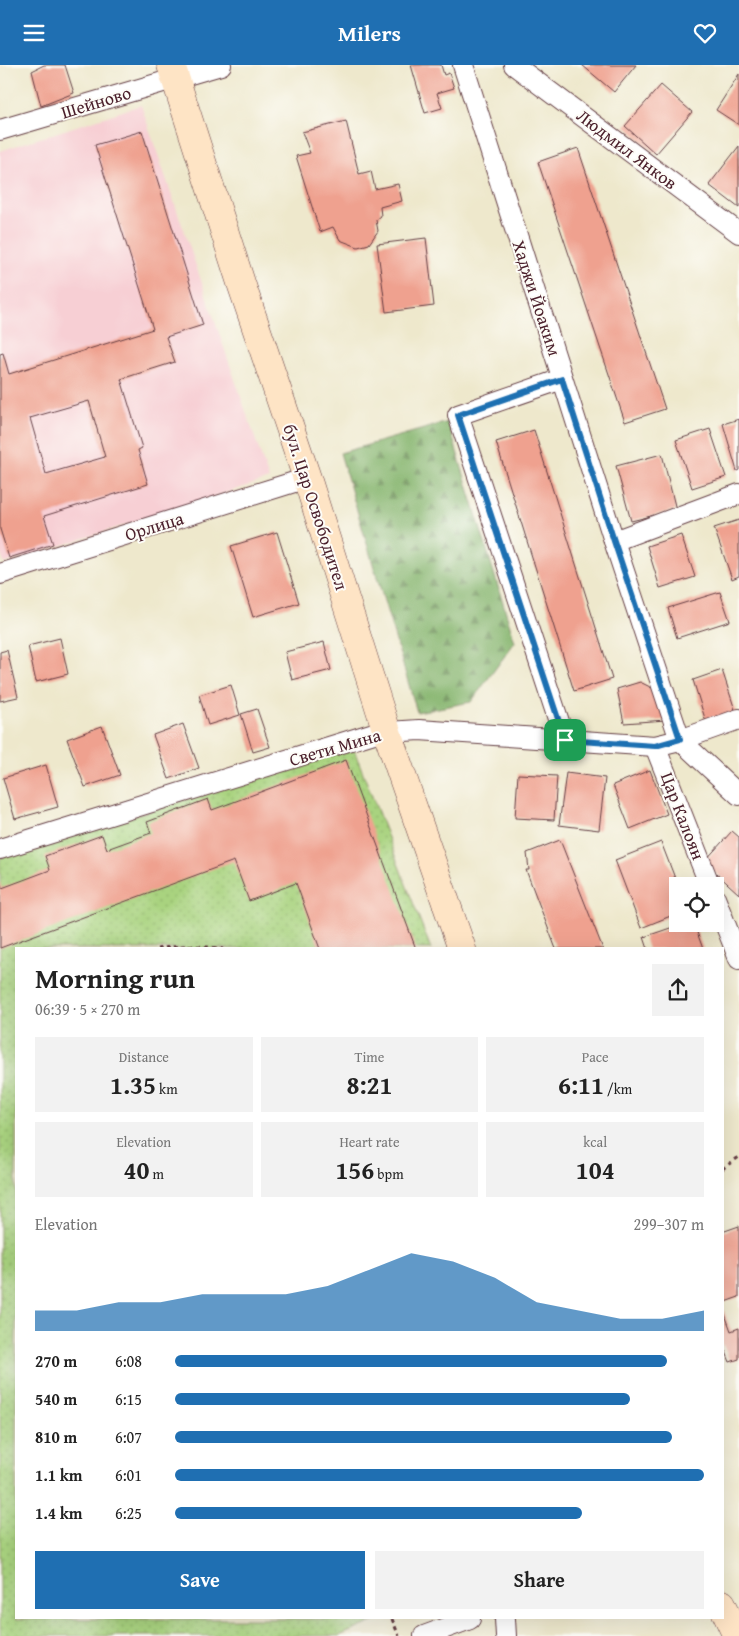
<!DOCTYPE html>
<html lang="en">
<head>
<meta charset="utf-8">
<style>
  body { margin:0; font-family:"Gentium Book Plus",serif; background:#f2f2f2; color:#222; height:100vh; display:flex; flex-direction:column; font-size:19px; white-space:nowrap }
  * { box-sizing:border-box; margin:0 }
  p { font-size:16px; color:#767676 }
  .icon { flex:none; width:28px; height:28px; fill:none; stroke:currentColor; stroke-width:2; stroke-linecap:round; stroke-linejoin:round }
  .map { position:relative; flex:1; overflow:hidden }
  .sheet { position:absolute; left:15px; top:882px; width:709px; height:672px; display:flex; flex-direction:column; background:#fff; border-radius:0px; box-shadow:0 5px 20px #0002 }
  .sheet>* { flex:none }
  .tools { position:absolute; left:669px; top:812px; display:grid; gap:10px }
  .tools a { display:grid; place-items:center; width:55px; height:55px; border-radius:0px; background:#fff; box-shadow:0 5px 20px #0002; font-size:25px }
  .pin { position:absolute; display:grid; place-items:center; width:42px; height:42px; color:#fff; margin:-21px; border-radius:10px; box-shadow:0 2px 8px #0006 }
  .round { display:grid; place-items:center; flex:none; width:52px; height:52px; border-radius:0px; background:#f2f2f2 }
  .overview { display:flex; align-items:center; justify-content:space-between; height:85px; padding:0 20px }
  h1 { font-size:28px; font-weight:800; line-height:38px }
  .figures { display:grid; grid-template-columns:repeat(3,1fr); gap:8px; height:85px; padding:5px 20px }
  .figures div { display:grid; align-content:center; border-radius:0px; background:#f2f2f2; text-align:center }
  .figures b { font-size:25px; font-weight:800 }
  .figures small { font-size:14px; font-weight:400 }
  .figures p { font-size:14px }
  .chart { height:140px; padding:10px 20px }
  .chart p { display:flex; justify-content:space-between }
  .chart svg { width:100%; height:90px; margin-top:5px; fill:#1f6fb2; opacity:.7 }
  .button { display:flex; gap:10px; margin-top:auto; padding:10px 20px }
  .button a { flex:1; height:58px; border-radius:0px; background:#1f6fb2; color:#fff; font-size:20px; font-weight:800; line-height:58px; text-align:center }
  .button a+a { background:#f2f2f2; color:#222 }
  ul { padding:0 20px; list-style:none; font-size:16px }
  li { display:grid; grid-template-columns:80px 60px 1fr; align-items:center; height:38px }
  li i { height:12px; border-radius:6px; background:#1f6fb2 }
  header { display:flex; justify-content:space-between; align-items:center; height:65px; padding:0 20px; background:#1f6fb2; color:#fff; font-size:22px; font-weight:800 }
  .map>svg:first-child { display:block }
  .built { fill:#f7cfd4 }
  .forest { fill:url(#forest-firs); stroke:#686a4c }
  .park { fill:url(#park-dots); stroke:#7a7955 }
  .building { fill:#efa18f; fill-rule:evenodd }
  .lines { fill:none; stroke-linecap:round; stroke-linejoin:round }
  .street-casing { stroke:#633d43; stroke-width:22 }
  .secondary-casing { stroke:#633d43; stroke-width:29 }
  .path { stroke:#633d43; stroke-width:3; stroke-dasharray:4 4; stroke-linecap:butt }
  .street { stroke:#fff; stroke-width:20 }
  .secondary { stroke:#fee4c5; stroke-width:28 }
  .route-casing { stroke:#fff; stroke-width:10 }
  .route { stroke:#1f6fb2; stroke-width:6 }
  .labels { text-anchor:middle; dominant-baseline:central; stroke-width:4; stroke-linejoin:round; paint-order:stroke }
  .street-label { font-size:18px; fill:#4a1f2b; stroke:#fdfcf7 }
</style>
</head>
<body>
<header><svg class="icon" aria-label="menu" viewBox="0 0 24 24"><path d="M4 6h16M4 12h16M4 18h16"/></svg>Milers<svg class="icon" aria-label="heart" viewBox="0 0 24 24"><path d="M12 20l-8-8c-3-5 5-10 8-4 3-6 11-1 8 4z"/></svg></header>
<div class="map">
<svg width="739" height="1571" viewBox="0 0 739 1571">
  <defs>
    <pattern id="forest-firs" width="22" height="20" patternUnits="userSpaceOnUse" patternTransform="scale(1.25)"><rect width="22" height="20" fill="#86b56e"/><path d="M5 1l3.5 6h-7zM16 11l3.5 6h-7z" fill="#70935b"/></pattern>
    <pattern id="park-dots" width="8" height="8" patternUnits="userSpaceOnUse" patternTransform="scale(1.25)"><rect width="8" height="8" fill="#a9d37f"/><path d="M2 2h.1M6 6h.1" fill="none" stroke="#93b56e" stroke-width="1.8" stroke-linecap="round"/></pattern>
  </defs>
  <rect width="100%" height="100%" fill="#fdfcf7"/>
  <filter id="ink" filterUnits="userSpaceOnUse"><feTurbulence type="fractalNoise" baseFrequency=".02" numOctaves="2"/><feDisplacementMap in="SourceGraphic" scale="10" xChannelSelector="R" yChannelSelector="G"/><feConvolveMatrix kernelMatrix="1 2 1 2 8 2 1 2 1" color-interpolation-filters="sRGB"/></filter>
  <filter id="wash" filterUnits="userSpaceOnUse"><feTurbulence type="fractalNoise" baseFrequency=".0096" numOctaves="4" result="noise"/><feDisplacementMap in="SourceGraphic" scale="20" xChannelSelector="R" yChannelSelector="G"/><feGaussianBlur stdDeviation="1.12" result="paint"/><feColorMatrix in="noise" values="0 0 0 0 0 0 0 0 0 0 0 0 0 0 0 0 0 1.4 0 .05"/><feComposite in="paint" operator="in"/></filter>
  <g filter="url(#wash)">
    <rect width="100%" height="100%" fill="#eee8cc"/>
    <polygon class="built" points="141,40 269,414 4,499 0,484 0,86"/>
    <polygon class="forest" points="448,357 515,577 471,637 417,647 340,388"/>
    <polygon class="park" points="353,682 431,884 16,884 16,1554 380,1554 339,1571 0,1571 0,793"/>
    <g id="blocks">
      <g class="building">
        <polygon points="44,0 65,0 74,28 41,41 32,6"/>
        <polygon points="411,0 441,0 444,10 449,8 454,23 437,28 442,43 425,48"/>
        <polygon points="582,0 636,0 614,27"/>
        <polygon points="739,9 739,60 716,45"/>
        <polygon points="661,20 692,47 656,89 625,61"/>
        <polygon points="346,56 359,109 371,106 375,124 398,119 402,136 380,142 381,151 376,155 378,166 369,179 358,182 340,175 333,162 320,167 296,91 310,88 302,67"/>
        <path d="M142 66 203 260 166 272 175 297 121 314 142 383 138 385 148 419 44 451 53 479 9 493 0 464V289L3 288 9 309 153 264 95 80ZM89 336 105 392 46 409 30 353Z"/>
        <polygon points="739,81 739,143 709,120"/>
        <polygon points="578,83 665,344 625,357 538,97"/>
        <polygon points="426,173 434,241 386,247 377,179"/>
        <polygon points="739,354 739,405 737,406 723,359"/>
        <polygon points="710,364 726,412 692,423 676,375"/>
        <polygon points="534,365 612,614 574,626 496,377"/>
        <polygon points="662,389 676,445 631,456 616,401"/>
        <polygon points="739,455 739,511 732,514 714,463"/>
        <polygon points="277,467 299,538 253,552 231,481"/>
        <polygon points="681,470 695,512 660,523 647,481"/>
        <polygon points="720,527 730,556 677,573 668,543"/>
        <polygon points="60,573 68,609 36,617 28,581"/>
        <polygon points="324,577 331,605 292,615 285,587"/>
        <polygon points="7,585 18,632 0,636 0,587"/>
        <polygon points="722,605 737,651 707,660 693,615"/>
        <polygon points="640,617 660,627 666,655 624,658 617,624"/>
        <polygon points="231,620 240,650 208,660 199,630"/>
        <polygon points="257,644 270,682 253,687 241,649"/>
        <polygon points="183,659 199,703 169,714 153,670"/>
        <polygon points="102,661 120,710 85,722 67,674"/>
        <polygon points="346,695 416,884 320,884 296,818 249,836 234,796 0,883 0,817 2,823 50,805 45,791 102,770 107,784 151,768 147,757 208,734 212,745"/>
        <polygon points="46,700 58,742 15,754 3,713"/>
        <polygon points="650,705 667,749 630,764 613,720"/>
        <polygon points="566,708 605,713 599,765 559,760"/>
        <polygon points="518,709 557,711 554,755 515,753"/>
        <polygon points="732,766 739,772 739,829 704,797"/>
        <polygon points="560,775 603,884 556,884 526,805 529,805 527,788"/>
        <polygon points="661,777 678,821 678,848 641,863 615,795"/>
        <polygon points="682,859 694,859 703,884 648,884 644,872"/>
        <polygon points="739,1161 739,1232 722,1238 722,1167"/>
        <polygon points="723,1244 731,1266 739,1263 739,1294 730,1297 722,1277"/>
      </g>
    </g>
  </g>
  <g filter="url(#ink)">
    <use href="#blocks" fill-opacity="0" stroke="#633d43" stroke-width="1"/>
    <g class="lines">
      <g class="street-casing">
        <g id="street">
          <polyline points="463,0 614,476 680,675 739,730"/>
          <polyline points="514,0 739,168"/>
          <polyline points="0,65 221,0"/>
          <polyline points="562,314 458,350 565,675"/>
          <polyline points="614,476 739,429"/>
          <polyline points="0,509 307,413"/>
          <polyline points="655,681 710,821"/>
          <polyline points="0,784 374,668 419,665 655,681 680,675 739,654"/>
          <polyline points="715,833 739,894"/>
          <polyline points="505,1554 506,1571"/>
          <polyline points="424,1571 470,1554"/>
        </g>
      </g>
      <g class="secondary-casing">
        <g id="secondary">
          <polyline points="171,0 242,221 307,413 387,667 462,884"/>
          <polyline points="722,1539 737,1571"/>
        </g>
      </g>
      <g class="path">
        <path d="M157 884C179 880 200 880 223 884"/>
        <polyline points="722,1104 739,1092"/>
        <polyline points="392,1554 399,1571"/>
      </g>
      <use href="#street" class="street"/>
      <use href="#secondary" class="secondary"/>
    </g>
  </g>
  <g class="lines" filter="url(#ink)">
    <g class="route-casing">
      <polygon id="route" points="562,314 614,476 680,674 655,681 565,675 458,350"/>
    </g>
    <use href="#route" class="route"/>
  </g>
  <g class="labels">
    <g class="street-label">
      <text transform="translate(96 37) rotate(-17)">Шейново</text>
      <text transform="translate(627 84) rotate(37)">Людмил Янков</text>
      <text transform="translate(537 233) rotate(72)">Хаджи Йоаким</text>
      <text transform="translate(316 442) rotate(72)">бул. Цар Освободител</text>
      <text transform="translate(154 461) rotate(-17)">Орлица</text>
      <text transform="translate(335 682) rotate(-16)">Свети Мина</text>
      <text transform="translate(683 751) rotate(69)">Цар Калоян</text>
    </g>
  </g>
</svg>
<div class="tools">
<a><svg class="icon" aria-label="locate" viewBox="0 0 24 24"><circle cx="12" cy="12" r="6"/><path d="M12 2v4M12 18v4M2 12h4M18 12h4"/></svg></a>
</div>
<div class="pin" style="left:565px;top:675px;background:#1e9e55"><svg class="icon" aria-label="arrive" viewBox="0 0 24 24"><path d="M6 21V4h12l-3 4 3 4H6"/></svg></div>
<section class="sheet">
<div class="overview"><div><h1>Morning run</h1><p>06:39 · 5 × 270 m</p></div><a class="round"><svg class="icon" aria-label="share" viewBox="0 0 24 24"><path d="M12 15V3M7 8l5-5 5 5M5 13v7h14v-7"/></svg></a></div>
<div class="figures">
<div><p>Distance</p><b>1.35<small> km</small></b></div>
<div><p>Time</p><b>8:21</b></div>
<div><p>Pace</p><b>6:11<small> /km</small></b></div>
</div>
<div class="figures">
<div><p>Elevation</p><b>40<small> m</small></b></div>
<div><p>Heart rate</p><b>156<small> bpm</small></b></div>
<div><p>kcal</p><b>104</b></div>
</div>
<div class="chart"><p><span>Elevation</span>299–307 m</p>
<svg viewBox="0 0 160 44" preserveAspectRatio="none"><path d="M0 44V34L10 34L20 30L30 30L40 26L50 26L60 26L70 22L80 14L90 6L100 10L110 18L120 30L130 34L140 38L150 38L160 34V44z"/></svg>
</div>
<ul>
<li><b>270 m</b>6:08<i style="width:93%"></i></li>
<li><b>540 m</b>6:15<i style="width:86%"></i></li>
<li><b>810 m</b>6:07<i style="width:94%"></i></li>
<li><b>1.1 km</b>6:01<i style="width:100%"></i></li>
<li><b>1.4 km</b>6:25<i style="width:77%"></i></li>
</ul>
<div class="button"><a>Save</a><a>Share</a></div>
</section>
</div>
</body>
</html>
